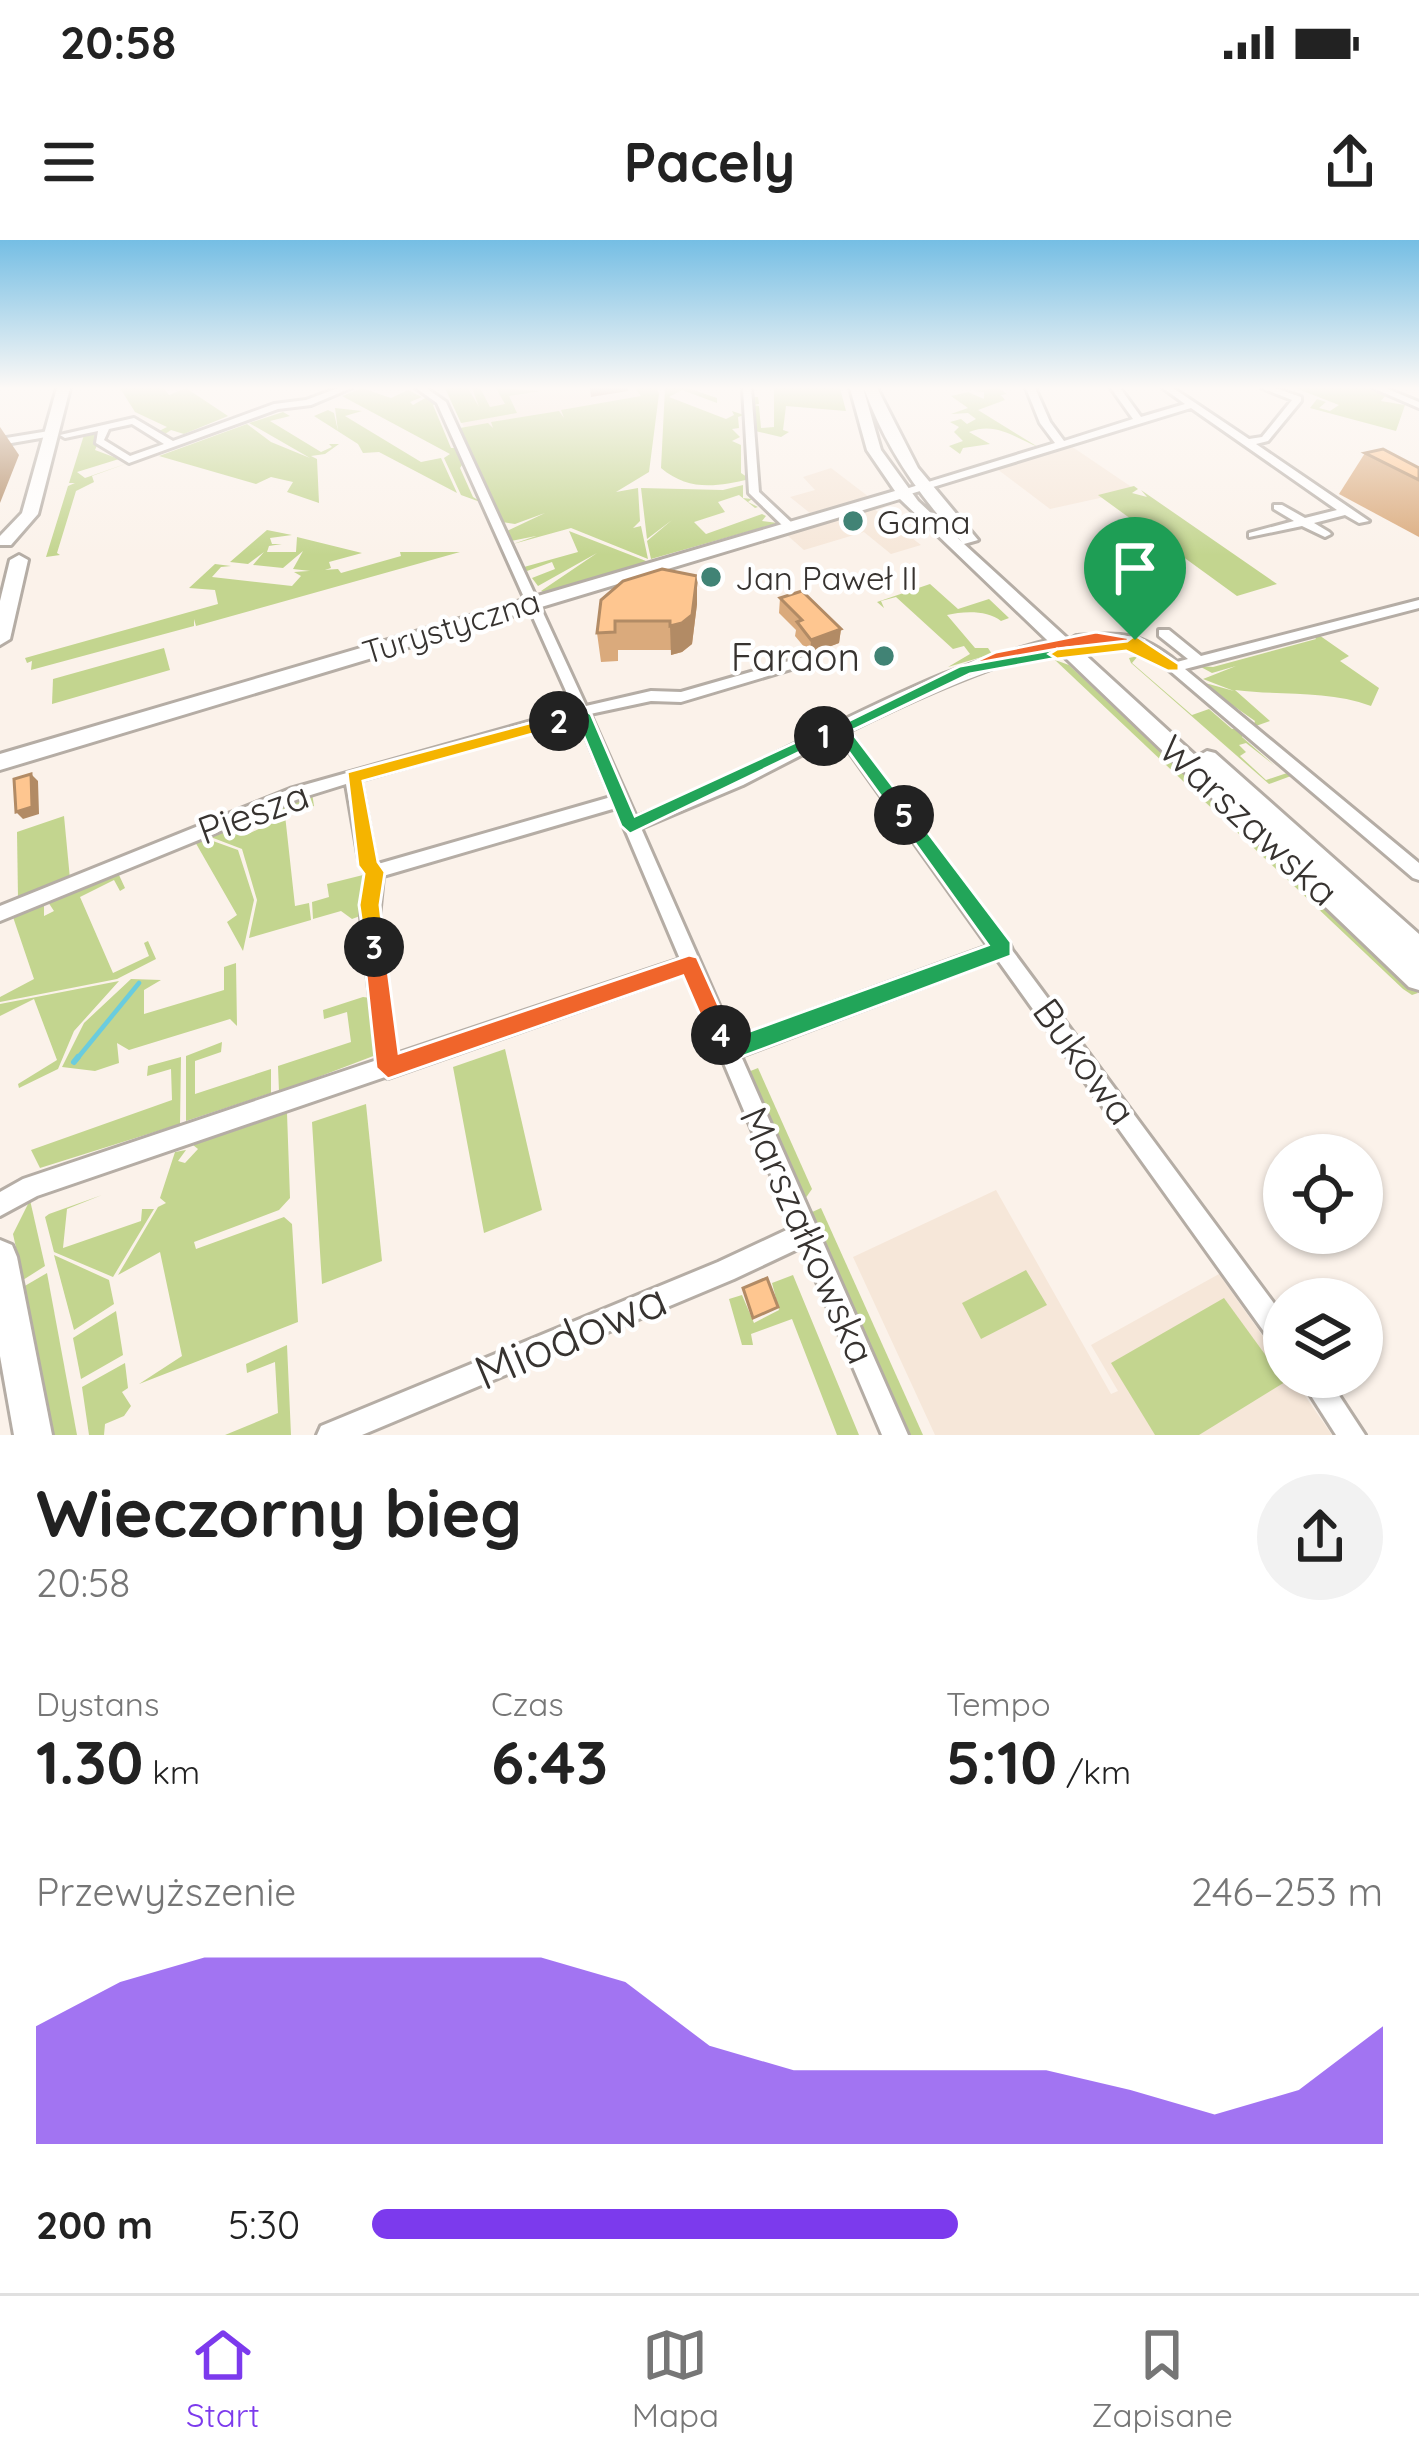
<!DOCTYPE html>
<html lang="pl">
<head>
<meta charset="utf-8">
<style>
  body { margin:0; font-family:Quicksand,sans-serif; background:#f2f2f2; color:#222; height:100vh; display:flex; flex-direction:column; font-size:45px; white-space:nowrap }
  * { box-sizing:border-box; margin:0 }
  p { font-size:39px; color:#767676 }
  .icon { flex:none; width:66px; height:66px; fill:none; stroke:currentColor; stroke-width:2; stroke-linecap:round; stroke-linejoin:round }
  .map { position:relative; height:1195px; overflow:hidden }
  .sheet { display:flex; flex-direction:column; background:#fff; flex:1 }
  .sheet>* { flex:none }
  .fabs { position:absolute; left:1263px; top:894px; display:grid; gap:24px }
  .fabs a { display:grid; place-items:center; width:120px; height:120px; border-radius:50%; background:#fff; box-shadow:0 3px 9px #0004; font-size:60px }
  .pin { position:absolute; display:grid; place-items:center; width:102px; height:102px; color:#fff; margin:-123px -51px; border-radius:50% 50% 50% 0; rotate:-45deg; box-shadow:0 0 12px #0007 }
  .pin .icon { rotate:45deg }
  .km { position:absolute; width:60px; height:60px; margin:-30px; border-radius:50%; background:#222; color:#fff; font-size:33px; line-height:60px; text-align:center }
  .round { display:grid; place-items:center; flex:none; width:126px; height:126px; border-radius:63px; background:#f2f2f2 }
  .headline { display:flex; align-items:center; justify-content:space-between; height:204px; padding:0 36px }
  h1 { font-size:66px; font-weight:700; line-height:90px }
  .stats { display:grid; grid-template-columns:repeat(3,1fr); gap:18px; height:204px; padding:12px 36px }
  .stats div { display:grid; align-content:center }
  .stats b { font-size:60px; font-weight:700 }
  .stats small { font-size:33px; font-weight:400 }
  .stats p { font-size:33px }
  .chart { height:336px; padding:24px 36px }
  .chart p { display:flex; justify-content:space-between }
  .chart svg { width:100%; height:216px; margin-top:12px; fill:#7c3aed; opacity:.7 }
  ul { padding:0 36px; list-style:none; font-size:39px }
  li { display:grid; grid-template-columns:192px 144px 1fr; align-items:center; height:90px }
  li i { height:30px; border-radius:15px; background:#7c3aed }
  .status { display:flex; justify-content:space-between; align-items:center; height:84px; padding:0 60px; background:#fff; direction:ltr }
  .status svg { height:33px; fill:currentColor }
  header { display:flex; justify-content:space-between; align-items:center; height:156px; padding:0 36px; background:#fff; font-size:54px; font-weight:700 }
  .tabs { display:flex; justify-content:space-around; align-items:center; height:168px; border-top:3px solid #e0e0e0; background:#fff; font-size:33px; color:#767676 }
  .tabs a { display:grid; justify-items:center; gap:6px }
  .tabs .current { color:#7c3aed }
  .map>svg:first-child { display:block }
  .built { fill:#f6e7d9 }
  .green { fill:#c3d58f }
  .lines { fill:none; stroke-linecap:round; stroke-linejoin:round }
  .stream-far1 { stroke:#6accde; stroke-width:4.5 }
  .stream { stroke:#6accde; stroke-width:6 }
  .street-casing { stroke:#b5ada5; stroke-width:6 }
  .secondary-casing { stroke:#b5ada5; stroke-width:6 }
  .street { fill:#fff; fill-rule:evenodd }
  .secondary { fill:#fff; fill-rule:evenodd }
  .wall { fill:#daaa7c }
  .shaded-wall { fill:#b28b65 }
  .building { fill:#fec690; stroke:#b28b65; stroke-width:3 }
  .split-1 { fill:#f0652b; stroke:#fff; stroke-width:3 }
  .split-2 { fill:#22a559; stroke:#fff; stroke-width:3 }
  .split-3 { fill:#f5b400; stroke:#fff; stroke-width:3 }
  .split-4 { fill:#f0652b; stroke:#fff; stroke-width:3 }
  .split-5 { fill:#22a559; stroke:#fff; stroke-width:3 }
  .split-6 { fill:#22a559; stroke:#fff; stroke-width:3 }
  .split-7 { fill:#f5b400; stroke:#fff; stroke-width:3 }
  .poi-dot { fill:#418375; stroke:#fff; stroke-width:4.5 }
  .labels { text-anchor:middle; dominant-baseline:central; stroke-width:9; stroke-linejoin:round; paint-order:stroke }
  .far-poi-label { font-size:33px; fill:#373330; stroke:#fff; text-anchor:start }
  .far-street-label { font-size:33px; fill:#373330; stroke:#fff }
  .poi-label { font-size:39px; fill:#373330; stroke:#fff; text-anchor:end }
  .street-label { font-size:39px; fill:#373330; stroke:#fff }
  .near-street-label { font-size:48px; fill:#373330; stroke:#fff }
</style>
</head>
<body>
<div class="status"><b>20:58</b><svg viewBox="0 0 49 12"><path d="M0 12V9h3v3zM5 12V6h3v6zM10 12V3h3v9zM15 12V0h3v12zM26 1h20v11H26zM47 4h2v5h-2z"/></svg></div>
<header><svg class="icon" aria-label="menu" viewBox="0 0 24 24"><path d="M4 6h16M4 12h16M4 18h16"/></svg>Pacely<svg class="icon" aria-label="share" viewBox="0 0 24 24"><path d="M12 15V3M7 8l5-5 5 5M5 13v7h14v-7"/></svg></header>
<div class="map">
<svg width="1419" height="1195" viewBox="0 0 1419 1195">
  <rect width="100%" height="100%" fill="#fbf2ea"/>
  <g class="built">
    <polygon points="445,148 657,148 641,236 510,282"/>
    <polygon points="1071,206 1136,250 1050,269 997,229"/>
    <polygon points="831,228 869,257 810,273 790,257 815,250 803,237"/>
    <polygon points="874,269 921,305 891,314 864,292 804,310 787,295"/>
    <polygon points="996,950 1111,1154 1118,1151 1091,1105 1219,1034 1284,1126 1284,1137 1292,1137 1332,1195 935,1195 853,1017"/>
  </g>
  <g class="green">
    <polygon points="120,148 164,148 169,155 186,148 228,176 184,194 171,190 162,196 157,192 167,187 135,172"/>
    <polygon points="362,148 391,158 408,150 422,157 410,162 413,165 427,157 438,162 433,165 451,208 457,208 464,222 460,228 473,257 483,263 461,255 444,218 450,214 342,156"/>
    <polygon points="445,148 468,148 479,167 472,148 480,148 490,167 505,164 496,148 541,151 509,156 517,173 461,183"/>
    <polygon points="635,148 657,148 659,154 649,232 616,252 638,248 640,281 633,288 641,286 648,319 571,288 513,304 536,296 511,301 507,291 545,273 515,284 502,282 460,188 488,183 493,188 491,182 559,171 564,178 561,170 641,156"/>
    <path d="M665 148H688L717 158V163L682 150 669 157 726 179 734 175 732 171 744 175 738 177 739 188 732 189 740 197 732 201 741 205V233L750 239C716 247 688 251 661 228Z"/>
    <polygon points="774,148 840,148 846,171 786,166 783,190 789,192 781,197 755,191 751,149 753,157 758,157 759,164 753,165 759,166 761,188 774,187"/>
    <path d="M998 148 1007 154 1001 155 1005 160 978 170 1038 207C1012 196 995 182 969 192L990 204 963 208 960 214 949 206 963 201 954 192 959 187 950 182 961 179 967 184 976 179 968 173 951 174 968 168 951 156 968 152 984 159V152L973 151Z"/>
    <polygon points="1295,148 1367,148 1385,156 1381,161 1405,165 1396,191 1310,168 1317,159 1326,162 1319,168 1330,171 1339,165"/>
    <polygon points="335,168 362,171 345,176 421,222 441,218 457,253 379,212 363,213 358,204 314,176 328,170 334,173 338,191"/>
    <polygon points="283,172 290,176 270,181 321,212 332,207 329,204 339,204 325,214 311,216 317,219 319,263 287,252 293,242 271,237 256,244 159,216 247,184 271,202 310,218 249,183"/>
    <polygon points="103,192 95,210 119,219 77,232 85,238 131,222 92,236 94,242 76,251 57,313 60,315 46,317 68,246 75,243 69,243 84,195"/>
    <polygon points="743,245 743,258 752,259 748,262 758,267 755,268 739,255 718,262 725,272 694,282 706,294 762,274 766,276 762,281 778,283 651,319 647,301 672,280 647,299 641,248 723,250"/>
    <polygon points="1134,246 1138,249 1132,253 1147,257 1141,250 1277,344 1237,356 1098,255"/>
    <polygon points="267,290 292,295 270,298 272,304 282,304 269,306 267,312 296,312 297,297 362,313 329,322 331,328 319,332 293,329 303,311 283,328 253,325 264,312 248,324 230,322"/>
    <polygon points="569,291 646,321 647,322 546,353 541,351 597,313 538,346 532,338 555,329 552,322 527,331 524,327 578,312"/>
    <polygon points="400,312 460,312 196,386 194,379 194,386 31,430 32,421 27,423 25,418 218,364 215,350 189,348 215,324 231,326 221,327 212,337 292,346 301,336 294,332 338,329 341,333 401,316"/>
    <path d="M930 344 958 369 989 359 1009 378 1001 381C988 370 963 371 947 375L975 408H988L992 414 948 427 970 414 964 406 953 409 896 357 881 361 884 368 877 362Z"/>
    <path d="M1316 393 1349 416 1340 421 1379 448 1371 466C1328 450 1282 456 1235 450L1270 481 1253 487 1255 481 1198 441 1234 451 1203 439 1236 426 1212 433 1199 426 1213 427 1316 399 1312 394Z"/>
    <polygon points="164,408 170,430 52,464 53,439"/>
    <polygon points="1138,416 1132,423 1192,475 1209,469 1232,489 1243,489 1242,497 1275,526 1246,503 1239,505 1246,512 1240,516 1266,540 1287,533 1291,536 1269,544 1131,423 1129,418"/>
    <polygon points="1055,420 1069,425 1418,753 1412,755 1403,749"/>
    <polygon points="312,553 314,566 285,575 295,666 309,663 311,680 249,698 257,660 242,609 208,596 246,581 250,593 265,586 258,576"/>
    <polygon points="64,576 70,639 18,658 17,592"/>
    <polygon points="199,596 238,610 254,660 243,711 227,682 237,675 194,600 165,611"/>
    <polygon points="367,634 360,676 352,679 341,671 313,679 312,662 329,657 327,644"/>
    <polygon points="108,635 119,635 125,648 120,651 114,640 80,657 113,733 149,716 144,703 148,701 156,719 117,739 0,762 0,757 34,739 13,677 44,664 44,676 54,671 48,662"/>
    <polygon points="236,723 237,786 230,779 129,810 117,803 119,823 95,831 62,827 84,783 131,739 161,740 144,750 144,774 224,750 224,727"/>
    <polygon points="119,741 74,791 58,829 19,848 18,844 57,820 34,759 0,776 0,764"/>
    <polygon points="363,757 371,758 376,815 279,852 278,826 351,802 347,772 324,779 323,770"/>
    <polygon points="222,802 221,812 195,821 195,854 271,829 271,853 186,881 186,816"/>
    <polygon points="505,809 542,970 484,993 453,827"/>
    <polygon points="181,817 180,884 40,928 31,910 172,860 171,829 147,836 148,826"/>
    <polygon points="758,828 812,949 805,959 748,832"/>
    <polygon points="366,864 382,1021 322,1044 312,882"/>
    <polygon points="287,873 290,958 279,970 194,1002 196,1009 284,977 292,984 298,1082 139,1144 182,1116 160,1012 118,1035 158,967 166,963 160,958 175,912 186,910 178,921 185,923 198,909 193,905"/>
    <polygon points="102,955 67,969 63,1008 141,981 142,969 154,969 113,1037 54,1012 45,977 49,974"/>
    <polygon points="30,960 45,1026 23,1040 13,994"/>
    <polygon points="821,968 923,1195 909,1195 810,973"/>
    <polygon points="54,1015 109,1040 114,1064 74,1090"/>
    <polygon points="1026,1030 1047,1065 981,1099 962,1063"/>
    <polygon points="47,1033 77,1195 50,1195 23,1047"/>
    <polygon points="793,1035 859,1195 837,1195 792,1079 751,1094 753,1105 742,1105 729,1059 742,1055 754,1083 779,1070 772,1043"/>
    <polygon points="1224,1058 1285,1142 1199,1195 1155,1195 1111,1123"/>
    <polygon points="116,1071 123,1115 81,1139 73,1098"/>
    <polygon points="287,1105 291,1195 225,1195 278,1173 275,1122 247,1133 246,1124"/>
    <polygon points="125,1123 128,1148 122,1152 131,1166 124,1176 105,1184 104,1195 89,1195 82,1147"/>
  </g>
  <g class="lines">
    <polyline class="stream-far1" points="76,820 139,743"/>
    <polyline class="stream" points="74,822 78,817"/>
    <g class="street-casing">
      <g id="street">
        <path d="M338 148H351L311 165 278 169 129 223 96 203 98 191 65 198 60 195 134 178 173 201 274 164 306 160ZM132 184 164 204 130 216 104 200 109 189Z"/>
        <path d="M416 148H426L446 162 586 466 651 451 681 452 803 417 810 421 808 424 681 462 651 461 590 474 636 577C742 536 839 477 944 434 981 420 1019 408 1058 398L1063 399V405C988 426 919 456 849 491L1006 702 1009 703 1012 710 1284 1077V1110L1275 1107 997 719 741 816 908 1195H882L802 1007 734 1039 362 1195H317L321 1186 718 1022 793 987 686 733 388 838 385 837 37 956 0 976V952L23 939 377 820 361 677 366 634 360 625 346 544 301 558 0 681V666L290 549 574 469 437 163ZM578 478 611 557 378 624 376 622 361 540ZM838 496 988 706 734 799 641 588 743 545ZM616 568 680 719 396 814 379 677 383 636Z"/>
        <polygon points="743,148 751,148 759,252 792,283 792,287 784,287 749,253"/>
        <polygon points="1026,148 1035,148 1050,182 1064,201 1133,179 1111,148 1120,148 1141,177 1185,164 1163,148 1173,148 1249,199 1262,197 1292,160 1262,148 1275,148 1301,157 1301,161 1268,201 1256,204 1369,281 1359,283 1345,275 1314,283 1329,292 1331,294 1325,297 1302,286 1249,297 1249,293 1294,281 1274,269 1274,265 1282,265 1305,278 1337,270 1191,168 907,255 899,255 899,251 1055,203 1040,183"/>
        <polygon points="1373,148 1385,148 1419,162 1419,168"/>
        <polygon points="49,191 54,194 52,196 0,205 0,199"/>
        <path d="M1419 360V368L1185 429 1419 623V640L1413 638 1148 412 1122 401 1076 404 1069 400 1076 396C1122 393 1139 391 1177 422L1188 419 1159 396V390H1169L1201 416Z"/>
        <polygon points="1299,1137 1327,1137 1365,1195 1336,1195"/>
      </g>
    </g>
    <g class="secondary-casing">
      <g id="secondary">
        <polygon points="57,148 70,148 38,274 11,305 0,305 0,296 22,273"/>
        <path d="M850 148H863L881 210 918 261 962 302C919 256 885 207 864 148H877L918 228 978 300 964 304 1197 517 1207 511 1215 513 1419 694V750L1409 747 900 259 0 530V514L895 251 867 210Z"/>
        <polygon points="19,315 28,320 10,399 0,405 0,361 10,320"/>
        <polygon points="0,1000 12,1005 17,1017 52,1195 14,1195 0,1116"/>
      </g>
    </g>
    <use href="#street" class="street"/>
    <use href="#secondary" class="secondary"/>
  </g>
  <g class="wall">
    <polygon points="1365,213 1419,228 1419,297 1339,254"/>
    <polygon points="697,336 697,364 692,404 682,412 671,415 671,410 618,410 618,421 601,422 597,393 601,360"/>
    <polygon points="780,358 841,389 839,403 810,414 795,396 796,390 779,373"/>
  </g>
  <g class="shaded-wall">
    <polygon points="590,148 628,148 628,151 591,157"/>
    <polygon points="0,187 19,215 0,263"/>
    <polygon points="697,336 697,364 692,404 682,412 671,415 670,386"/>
    <polygon points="841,389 839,403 810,414 811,400"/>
    <polygon points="31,534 38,541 39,574 23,579 16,572"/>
  </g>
  <g class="building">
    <polygon points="1383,209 1419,228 1419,240 1365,213"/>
    <polygon points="662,329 697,336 692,375 682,383 670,386 670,381 615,381 615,392 597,393 601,360 623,341"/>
    <polygon points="802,351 841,389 811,400 797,382 802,380 780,358"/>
    <polygon points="31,534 32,567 16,572 14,539"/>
    <polygon points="767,1038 778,1067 753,1078 743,1048"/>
  </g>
  <linearGradient id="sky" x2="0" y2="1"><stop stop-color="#75bee4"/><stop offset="0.47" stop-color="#fdf9f6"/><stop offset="1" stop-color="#fdf9f6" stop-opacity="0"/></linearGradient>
  <rect width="1419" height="315" fill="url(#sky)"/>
  <path class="split-1" d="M1096 392 1142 400C1135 405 1080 405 1062 409 980 425 906 466 830 501L815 496 996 412Z"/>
  <polygon class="split-2" points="583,468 591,474 635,576 818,492 833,496 630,594 621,586 578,482 559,487 551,481"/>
  <polygon class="split-3" points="559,475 568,481 565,485 363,541 378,622 385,632 380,665 385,707 374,716 366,713 359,665 364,634 358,626 347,532"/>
  <polygon class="split-4" points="374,698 385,707 399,813 689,715 697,717 732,795 729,803 712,803 683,736 388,839 376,828 363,707"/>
  <polygon class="split-5" points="904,568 911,570 1011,702 1011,716 728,822 719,819 709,795 712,787 729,787 733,797 988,705 898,580 895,575"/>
  <polygon class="split-6" points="1057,409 1065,414 1063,417 970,434 851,491 911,570 911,580 898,580 832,489 960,426"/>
  <polygon class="split-7" points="1135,395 1179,424 1179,431 1168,431 1126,411 1057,419 1049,414 1057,409 1127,401"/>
  <g class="poi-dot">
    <circle cx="853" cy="281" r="12"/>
    <circle cx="711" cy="337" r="12"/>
    <circle cx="884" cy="416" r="12"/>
  </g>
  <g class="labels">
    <g class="far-poi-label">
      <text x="877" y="281">Gama</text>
      <text x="735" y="337">Jan Paweł II</text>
    </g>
    <g class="far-street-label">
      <text transform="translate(451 386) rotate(-17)">Turystyczna</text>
    </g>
    <g class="poi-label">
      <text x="860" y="416">Faraon</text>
    </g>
    <g class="street-label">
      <text transform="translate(253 572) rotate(-20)">Piesza</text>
      <text transform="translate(1249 580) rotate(43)">Warszawska</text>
      <text transform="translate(1085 821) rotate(54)">Bukowa</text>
      <text transform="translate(808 995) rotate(66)">Marszałkowska</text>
    </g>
    <g class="near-street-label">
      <text transform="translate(570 1095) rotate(-23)">Miodowa</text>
    </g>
  </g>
</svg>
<div class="fabs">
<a><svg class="icon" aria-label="locate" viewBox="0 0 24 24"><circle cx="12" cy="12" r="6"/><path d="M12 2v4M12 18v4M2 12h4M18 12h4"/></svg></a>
<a><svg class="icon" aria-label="layers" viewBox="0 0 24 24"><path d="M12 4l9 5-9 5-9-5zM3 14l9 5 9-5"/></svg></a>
</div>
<div class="pin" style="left:1135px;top:400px;background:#1e9e55"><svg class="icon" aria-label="arrive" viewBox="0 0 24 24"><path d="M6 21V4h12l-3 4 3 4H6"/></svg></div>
<b class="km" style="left:824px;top:496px">1</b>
<b class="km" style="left:559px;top:481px">2</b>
<b class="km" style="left:374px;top:707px">3</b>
<b class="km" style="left:721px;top:795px">4</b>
<b class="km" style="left:904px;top:575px">5</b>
</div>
<section class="sheet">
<div class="headline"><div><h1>Wieczorny bieg</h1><p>20:58</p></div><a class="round"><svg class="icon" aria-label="share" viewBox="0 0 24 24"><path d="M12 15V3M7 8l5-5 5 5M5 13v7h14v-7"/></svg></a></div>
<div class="stats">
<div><p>Dystans</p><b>1.30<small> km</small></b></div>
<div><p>Czas</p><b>6:43</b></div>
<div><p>Tempo</p><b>5:10<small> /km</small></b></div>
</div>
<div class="chart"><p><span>Przewyższenie</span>246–253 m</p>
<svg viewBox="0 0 160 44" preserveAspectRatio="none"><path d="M0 44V20L10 11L20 6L30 6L40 6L50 6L60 6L70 11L80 24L90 29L100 29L110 29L120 29L130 33L140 38L150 33L160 20V44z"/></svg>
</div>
<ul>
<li><b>200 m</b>5:30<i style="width:58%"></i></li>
</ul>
</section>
<nav class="tabs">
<a class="current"><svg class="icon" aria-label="home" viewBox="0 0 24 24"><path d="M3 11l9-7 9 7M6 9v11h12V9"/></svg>Start</a>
<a><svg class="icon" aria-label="map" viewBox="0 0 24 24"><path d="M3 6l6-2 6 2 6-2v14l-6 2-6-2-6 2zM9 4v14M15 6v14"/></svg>Mapa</a>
<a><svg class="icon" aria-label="saved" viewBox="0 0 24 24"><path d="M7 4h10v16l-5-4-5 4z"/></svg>Zapisane</a>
</nav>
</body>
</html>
